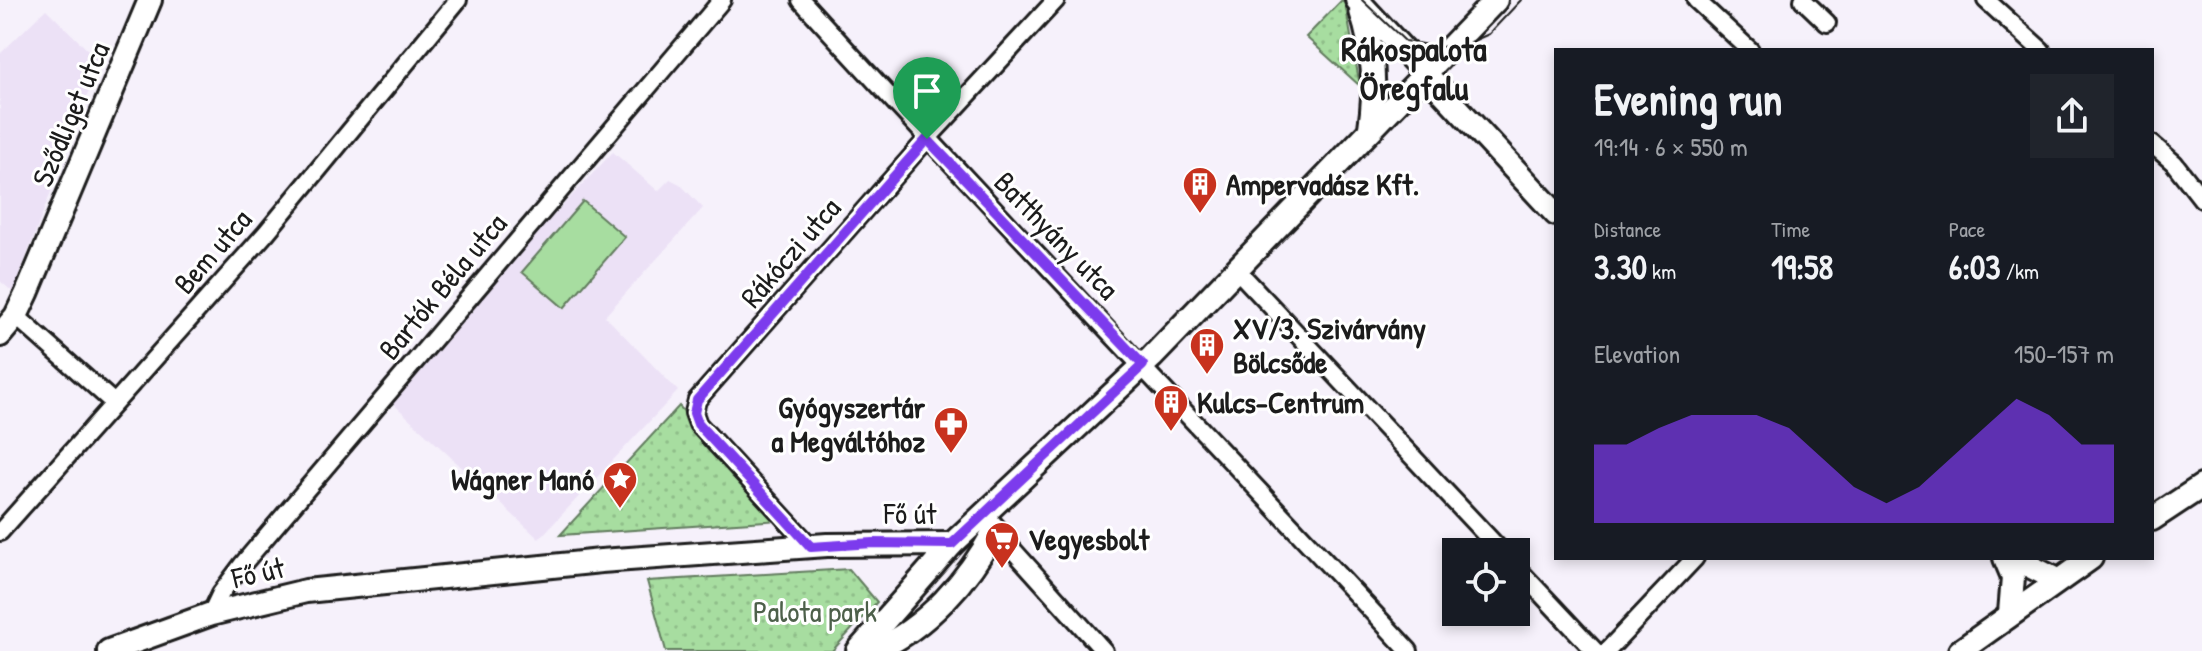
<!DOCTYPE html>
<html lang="en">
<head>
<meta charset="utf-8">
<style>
  body { margin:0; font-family:"Patrick Hand",sans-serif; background:#20242c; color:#f1f3f6; height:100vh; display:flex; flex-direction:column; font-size:30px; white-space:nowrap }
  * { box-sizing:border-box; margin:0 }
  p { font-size:26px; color:#9ea1a6 }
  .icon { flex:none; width:44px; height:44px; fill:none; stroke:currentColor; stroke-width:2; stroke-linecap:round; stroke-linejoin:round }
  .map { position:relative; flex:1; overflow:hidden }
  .drawer { position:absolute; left:1554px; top:48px; width:600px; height:512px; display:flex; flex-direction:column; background:#171b24; border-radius:0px; box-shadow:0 4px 12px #0003 }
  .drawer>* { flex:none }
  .buttons { position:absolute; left:1442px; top:538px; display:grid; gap:16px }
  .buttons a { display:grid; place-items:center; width:88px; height:88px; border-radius:0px; background:#171b24; box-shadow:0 4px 12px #0003; font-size:40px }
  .pin { position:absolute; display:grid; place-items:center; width:68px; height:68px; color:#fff; margin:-82px -34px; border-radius:50% 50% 50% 0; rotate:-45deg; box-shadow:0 0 8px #0007 }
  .pin .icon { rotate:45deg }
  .round { display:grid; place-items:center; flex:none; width:84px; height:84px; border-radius:0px; background:#20242c }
  .headline { display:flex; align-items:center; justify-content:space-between; height:136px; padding:0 40px }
  h1 { font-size:44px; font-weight:800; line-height:60px }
  .metrics { display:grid; grid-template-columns:repeat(3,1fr); gap:12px; height:136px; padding:8px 40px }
  .metrics div { display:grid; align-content:center }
  .metrics b { font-size:34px; font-weight:800 }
  .metrics small { font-size:22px; font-weight:400 }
  .metrics p { font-size:22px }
  .chart { height:224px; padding:16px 40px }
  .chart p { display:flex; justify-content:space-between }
  .chart svg { width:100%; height:144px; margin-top:8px; fill:#7c3aed; opacity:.7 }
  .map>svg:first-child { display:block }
  .built { fill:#ece1f6 }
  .grass { fill:#a7dda0; stroke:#627c5e; stroke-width:2 }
  .park { fill:url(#park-dots); stroke:#627c5e; stroke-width:2 }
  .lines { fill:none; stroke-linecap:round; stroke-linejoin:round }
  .street-casing { stroke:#1c1c1c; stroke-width:22 }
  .secondary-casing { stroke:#1c1c1c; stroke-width:28 }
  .street { stroke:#fff; stroke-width:16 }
  .secondary { stroke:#fff; stroke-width:22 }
  .tram { stroke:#1c1c1c; stroke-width:2 }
  .route-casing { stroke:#fff; stroke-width:16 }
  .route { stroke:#7c3aed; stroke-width:10 }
  .labels { text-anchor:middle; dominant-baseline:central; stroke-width:6; stroke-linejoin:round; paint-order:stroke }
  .street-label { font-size:30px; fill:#1c1c1c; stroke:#fff }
  .poi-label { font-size:30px; font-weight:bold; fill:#1c1c1c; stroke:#fff; text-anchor:start }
  .park-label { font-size:30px; fill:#4d604a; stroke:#fff }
  .quarter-label { font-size:34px; font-weight:bold; fill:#1c1c1c; stroke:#fff }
</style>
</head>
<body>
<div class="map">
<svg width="2202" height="651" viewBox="0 0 2202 651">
  <defs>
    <pattern id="park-dots" width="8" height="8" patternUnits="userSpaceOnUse" patternTransform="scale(2)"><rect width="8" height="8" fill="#a7dda0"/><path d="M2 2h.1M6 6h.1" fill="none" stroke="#8fbd89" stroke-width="1.8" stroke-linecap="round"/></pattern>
  </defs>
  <rect width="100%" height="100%" fill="#f6f1fb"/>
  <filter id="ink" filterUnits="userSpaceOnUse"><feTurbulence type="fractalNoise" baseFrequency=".0125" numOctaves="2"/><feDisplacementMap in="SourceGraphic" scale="16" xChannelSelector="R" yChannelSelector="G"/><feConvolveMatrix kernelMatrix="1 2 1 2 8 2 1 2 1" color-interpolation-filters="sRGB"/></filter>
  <g filter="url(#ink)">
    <g class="built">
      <polygon points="46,9 100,62 13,292 0,281 0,54"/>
      <polygon points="613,152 658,191 670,179 680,184 703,208 605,316 678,391 539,539 387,398 456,319"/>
    </g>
    <polygon class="grass" points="583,201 625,237 564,308 522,272"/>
    <g class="park">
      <polygon points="1342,0 1345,3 1360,86 1306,37"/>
      <polygon points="679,406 781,520 560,535"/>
      <polygon points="849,569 877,602 832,651 666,651 647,581"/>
    </g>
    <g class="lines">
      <g class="street-casing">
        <g id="street">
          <path d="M801 0C1001 220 1207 434 1409 651"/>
          <polyline points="1696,0 1750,50"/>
          <polyline points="1803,0 1827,23"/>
          <polyline points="1986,0 2041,50"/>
          <polyline points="2152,144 2174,163 2202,199"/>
          <polyline points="1237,270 1502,552"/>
          <polyline points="16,316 114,403"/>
          <polyline points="995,530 1104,651"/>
          <polyline points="0,532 266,233 458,0"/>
          <polyline points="811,547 698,424 694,413 697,400 927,139 1056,0"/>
          <polyline points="1516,567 1595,651"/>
          <polyline points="211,614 221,593 242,565 722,0"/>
          <polyline points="1607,651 1695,558"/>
        </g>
      </g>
      <g class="secondary-casing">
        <g id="secondary">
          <polyline points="1357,0 1556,214"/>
          <path d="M1361 11C1374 51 1376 87 1370 128"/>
          <polyline points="0,335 16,316 27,293 150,0"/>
          <polyline points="2152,519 2202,486"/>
          <polyline points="2005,558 2013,577 2010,613"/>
          <polyline points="2014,558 2057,580"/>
          <polyline points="109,651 211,614 306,591 601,561 827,545 952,544"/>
          <polyline points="858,651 952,544 1152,357 1496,0"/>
          <path d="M873 651C926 629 969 579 995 530L983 517"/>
          <polyline points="1960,651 2091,558"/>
        </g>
      </g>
      <use href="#street" class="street"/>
      <use href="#secondary" class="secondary"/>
      <polyline class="tram" points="1362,0 1405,41 1439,47 1464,45 1489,34 1521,0"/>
    </g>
  </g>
  <g class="lines" filter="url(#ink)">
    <g class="route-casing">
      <polygon id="route" points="927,139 1143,365 952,544 873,543 811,547 698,424 694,413 697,400"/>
    </g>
    <use href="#route" class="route"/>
  </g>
  <defs>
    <g id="building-pin" transform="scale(1.8)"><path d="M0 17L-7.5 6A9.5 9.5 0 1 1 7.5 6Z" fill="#c8321e" stroke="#fff"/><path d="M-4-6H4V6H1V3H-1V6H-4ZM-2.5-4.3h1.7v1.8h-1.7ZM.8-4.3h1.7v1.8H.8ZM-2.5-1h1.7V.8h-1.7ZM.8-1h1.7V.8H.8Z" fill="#fff"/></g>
    <g id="pharmacy-pin" transform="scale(1.8)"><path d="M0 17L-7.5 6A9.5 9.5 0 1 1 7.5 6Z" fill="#c8321e" stroke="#fff"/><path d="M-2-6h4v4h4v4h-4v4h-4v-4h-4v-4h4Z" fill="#fff"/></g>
    <g id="sight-pin" transform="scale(1.8)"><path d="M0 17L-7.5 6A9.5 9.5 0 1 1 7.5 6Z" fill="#c8321e" stroke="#fff"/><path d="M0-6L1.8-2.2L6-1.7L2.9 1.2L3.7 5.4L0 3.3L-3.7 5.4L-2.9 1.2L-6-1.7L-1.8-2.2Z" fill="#fff"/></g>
    <g id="supermarket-pin" transform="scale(1.8)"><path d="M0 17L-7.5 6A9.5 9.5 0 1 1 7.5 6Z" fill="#c8321e" stroke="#fff"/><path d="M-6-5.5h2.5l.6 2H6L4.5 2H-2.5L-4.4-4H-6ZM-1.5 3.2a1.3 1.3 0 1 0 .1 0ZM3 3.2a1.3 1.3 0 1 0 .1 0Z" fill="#fff"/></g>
  </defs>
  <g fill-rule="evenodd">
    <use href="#building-pin" x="1200" y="184"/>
    <use href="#building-pin" x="1207" y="345"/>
    <use href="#building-pin" x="1171" y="402"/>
    <use href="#pharmacy-pin" x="951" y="424"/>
    <use href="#sight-pin" x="620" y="479"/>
    <use href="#supermarket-pin" x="1002" y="539"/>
  </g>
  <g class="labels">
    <g class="street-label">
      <text transform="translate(70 114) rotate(-67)">Sződliget utca</text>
      <text transform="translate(1057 235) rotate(46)">Batthyány utca</text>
      <text transform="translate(212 251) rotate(-49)">Bem utca</text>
      <text transform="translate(790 252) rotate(-49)">Rákóczi utca</text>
      <text transform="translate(442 286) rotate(-50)">Bartók Béla utca</text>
      <text x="910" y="513">Fő út</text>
      <text transform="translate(258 572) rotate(-13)">Fő út</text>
    </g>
    <g class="poi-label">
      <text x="1226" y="184">Ampervadász Kft.</text>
      <text x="1233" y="328">XV/3. Szivárvány<tspan x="1233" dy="34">Bölcsőde</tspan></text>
      <text x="1197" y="402">Kulcs-Centrum</text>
      <text x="925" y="407" text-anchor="end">Gyógyszertár<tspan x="925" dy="34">a Megváltóhoz</tspan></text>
      <text x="594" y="479" text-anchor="end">Wágner Manó</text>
      <text x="1028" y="539">Vegyesbolt</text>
    </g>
    <g class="park-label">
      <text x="815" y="611">Palota park</text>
    </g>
    <g class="quarter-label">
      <text x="1414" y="49">Rákospalota<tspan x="1414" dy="39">Öregfalu</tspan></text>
    </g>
  </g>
</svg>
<div class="buttons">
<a><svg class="icon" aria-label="locate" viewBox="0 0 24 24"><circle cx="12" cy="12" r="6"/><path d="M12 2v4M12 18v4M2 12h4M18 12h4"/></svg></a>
</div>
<div class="pin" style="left:927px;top:139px;background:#1e9e55"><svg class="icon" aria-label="arrive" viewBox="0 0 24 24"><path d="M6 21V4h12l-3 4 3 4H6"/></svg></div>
<section class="drawer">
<div class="headline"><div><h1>Evening run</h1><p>19:14 · 6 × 550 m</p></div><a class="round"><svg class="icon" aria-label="share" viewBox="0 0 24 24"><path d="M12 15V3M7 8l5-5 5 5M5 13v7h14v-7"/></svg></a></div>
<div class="metrics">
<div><p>Distance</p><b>3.30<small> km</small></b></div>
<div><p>Time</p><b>19:58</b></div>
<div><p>Pace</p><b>6:03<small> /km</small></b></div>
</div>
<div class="chart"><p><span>Elevation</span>150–157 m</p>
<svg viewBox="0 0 160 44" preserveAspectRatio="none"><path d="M0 44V20L10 20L20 15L30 11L40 11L50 11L60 15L70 24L80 33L90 38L100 33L110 24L120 15L130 6L140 11L150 20L160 20V44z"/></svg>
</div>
</section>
</div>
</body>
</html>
